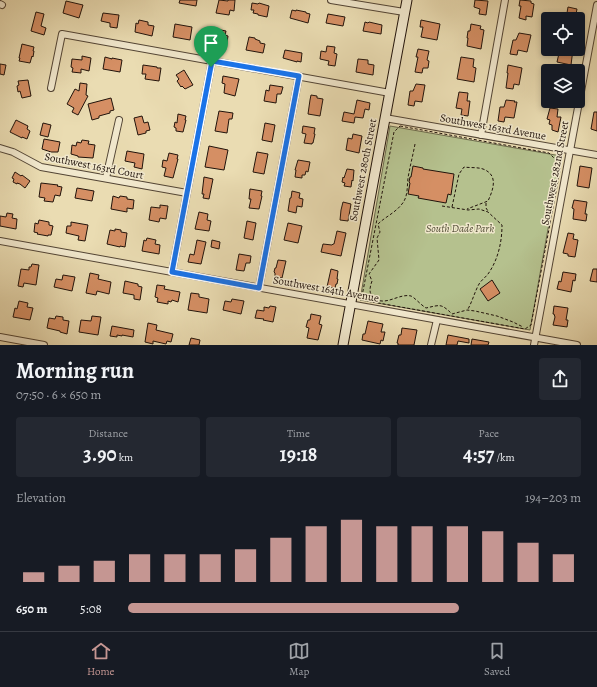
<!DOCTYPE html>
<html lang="en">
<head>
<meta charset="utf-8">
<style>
  body { margin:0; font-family:Alegreya,serif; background:#242831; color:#f1f3f6; height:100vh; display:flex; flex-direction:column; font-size:15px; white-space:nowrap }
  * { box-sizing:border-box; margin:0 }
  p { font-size:13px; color:#9ea1a6 }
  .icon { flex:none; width:22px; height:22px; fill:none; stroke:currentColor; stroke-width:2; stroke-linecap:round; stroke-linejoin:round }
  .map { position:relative; height:345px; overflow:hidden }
  .panel { display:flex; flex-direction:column; background:#171b24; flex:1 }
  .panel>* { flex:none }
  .fabs { position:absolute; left:541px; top:12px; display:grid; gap:8px }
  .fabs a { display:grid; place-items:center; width:44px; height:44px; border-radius:4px; background:#171b24; box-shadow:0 2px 6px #0003; font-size:20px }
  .pin { position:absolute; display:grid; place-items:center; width:34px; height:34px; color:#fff; margin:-41px -17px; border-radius:50% 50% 50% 0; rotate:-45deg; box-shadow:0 0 4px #0007 }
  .pin .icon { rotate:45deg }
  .round { display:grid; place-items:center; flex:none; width:42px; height:42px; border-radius:4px; background:#242831 }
  .overview { display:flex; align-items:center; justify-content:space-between; height:68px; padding:0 16px }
  h1 { font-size:22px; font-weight:700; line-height:30px }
  .figures { display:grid; grid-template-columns:repeat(3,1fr); gap:6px; height:68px; padding:4px 16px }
  .figures div { display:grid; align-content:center; border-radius:4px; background:#242831; text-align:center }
  .figures b { font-size:20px; font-weight:700 }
  .figures small { font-size:11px; font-weight:400 }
  .figures p { font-size:11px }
  .chart { height:112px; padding:8px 16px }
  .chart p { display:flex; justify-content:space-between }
  .chart svg { width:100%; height:72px; margin-top:4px; stroke:#c59692; stroke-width:6 }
  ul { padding:0 16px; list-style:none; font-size:13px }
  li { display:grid; grid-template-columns:64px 48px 1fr; align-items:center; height:30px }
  li i { height:10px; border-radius:5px; background:#c59692 }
  .dock { display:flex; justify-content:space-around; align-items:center; height:56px; border-top:1px solid #363941; background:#171b24; font-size:11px; color:#9ea1a6 }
  .dock a { display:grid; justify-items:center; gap:2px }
  .dock .on { color:#c59692 }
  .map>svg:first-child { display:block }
  .green { fill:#b5c18e; stroke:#6b6a4c }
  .building { fill:#d58f64; stroke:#21130b }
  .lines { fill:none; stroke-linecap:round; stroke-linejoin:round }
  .street-casing { stroke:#534535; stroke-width:8 }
  .secondary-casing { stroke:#21130b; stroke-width:11 }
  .path { stroke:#21130b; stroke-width:1; stroke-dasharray:3 2; stroke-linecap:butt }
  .street { stroke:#f1e8cd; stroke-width:6 }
  .secondary { stroke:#f1e8cd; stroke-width:9 }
  .route-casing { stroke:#fff; stroke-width:8 }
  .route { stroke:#1a73e8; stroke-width:5 }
  .labels { text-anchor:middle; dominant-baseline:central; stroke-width:3; stroke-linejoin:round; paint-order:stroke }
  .street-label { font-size:11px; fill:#21130b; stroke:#f1e8cd }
  .park-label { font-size:11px; font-style:italic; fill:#555039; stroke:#f1e8cd }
</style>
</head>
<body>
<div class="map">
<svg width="597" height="345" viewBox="0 0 597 345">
  <rect width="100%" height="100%" fill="#eadcb2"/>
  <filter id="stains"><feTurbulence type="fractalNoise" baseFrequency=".005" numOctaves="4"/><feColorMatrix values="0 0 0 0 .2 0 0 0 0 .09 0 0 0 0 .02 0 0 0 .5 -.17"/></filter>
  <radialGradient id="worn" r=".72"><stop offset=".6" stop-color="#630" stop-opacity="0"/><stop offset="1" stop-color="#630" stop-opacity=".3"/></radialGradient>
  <polygon class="green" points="390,126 561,156 530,330 360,300"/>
  <g class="building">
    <polygon points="180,0 197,0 196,6 179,3"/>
    <polygon points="219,0 228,1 228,0 235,0 234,11 230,10 229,15 216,13"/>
    <polygon points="475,0 488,1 486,15 479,14 480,9 474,7"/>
    <polygon points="520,0 531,1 531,3 534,4 532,17 526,16 526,20 519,18 521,6 519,6"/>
    <polygon points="66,1 83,5 79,18 63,13"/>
    <polygon points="252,3 258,4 259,3 269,6 267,17 258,15 258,14 253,13 254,10 251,10"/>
    <polygon points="568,7 577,9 575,19 566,19"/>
    <polygon points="292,10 296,11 296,10 306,12 306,13 310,14 308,23 290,18"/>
    <polygon points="36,12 44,14 41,26 46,28 44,35 31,31"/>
    <polygon points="103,13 119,15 117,28 110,27 110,23 101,21"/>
    <polygon points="328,14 345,17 343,26 326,23"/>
    <polygon points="139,20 148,22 148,25 154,26 152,36 135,32 136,23 138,24"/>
    <polygon points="421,20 440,24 437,40 421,37 423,27 420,27"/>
    <polygon points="365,22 368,23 369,22 382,25 381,34 363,31"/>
    <polygon points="175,24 192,27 190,40 173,37"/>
    <polygon points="471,24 481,26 480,29 484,30 481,49 467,46 468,38 467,38 468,31 470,31"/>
    <polygon points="216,29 226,31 225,35 228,36 226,48 219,46 220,43 210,41 212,33 215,33"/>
    <polygon points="519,33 531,35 527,52 518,50 517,55 510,54 513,40 516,40"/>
    <polygon points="249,37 255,38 255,39 260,41 260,43 265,44 263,53 246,50"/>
    <polygon points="22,44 34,47 33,51 34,51 33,57 32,56 30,63 19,61 20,58 19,58"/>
    <polygon points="327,46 335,47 334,53 337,54 335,66 328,65 329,61 320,59 321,51 326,52"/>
    <polygon points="418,49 429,51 427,60 429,61 428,68 423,68 422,73 415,72 418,57 416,57"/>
    <polygon points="560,49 573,49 571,65 557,62"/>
    <polygon points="285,50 302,53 301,62 297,61 297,62 283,58"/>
    <polygon points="82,56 91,58 89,71 81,69 81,73 72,72 73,68 71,67 72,59 82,60"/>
    <polygon points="105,57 112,59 112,58 122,60 120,72 103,69"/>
    <polygon points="461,57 474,59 473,67 476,68 474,82 457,79"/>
    <polygon points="358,59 368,60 368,64 374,65 373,75 356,72"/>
    <polygon points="0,64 6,65 4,75 0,74"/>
    <polygon points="143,65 157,67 157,68 161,68 159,81 145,79 146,74 142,74"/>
    <polygon points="508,65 522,68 519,85 514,84 513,89 506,88 508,73 507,73"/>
    <polygon points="184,70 193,85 185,89 182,86 181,87 177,81 179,79 176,75"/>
    <polygon points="223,76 239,79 235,96 224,93 225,84 222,83"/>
    <polygon points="28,80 31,96 22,98 20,91 18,92 17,86 19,85 18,81"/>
    <polygon points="80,83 87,84 86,95 88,96 78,115 72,112 74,108 67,104 75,89 79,91"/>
    <polygon points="416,84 425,85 422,102 415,101 414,106 408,105 410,91 413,91"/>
    <polygon points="270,85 283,87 281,94 277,94 276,103 264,101 266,90 269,91"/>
    <polygon points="459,92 468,93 467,101 470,101 468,116 461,115 462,109 456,108"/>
    <polygon points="311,95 317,96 317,98 323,99 320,116 308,114 310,100"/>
    <polygon points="111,98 114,110 110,111 110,113 99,116 99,118 92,120 88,104"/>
    <polygon points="357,100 370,103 369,110 365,109 363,118 355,117 354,123 342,121 344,112 354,114"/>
    <polygon points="506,100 515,101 514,102 517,102 514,118 505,117 504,122 498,121 500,107 504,107"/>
    <polygon points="550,108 558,109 557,117 561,117 558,132 552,130 552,125 549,124 550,120 547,119"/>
    <polygon points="219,111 233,113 232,119 229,119 227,133 215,131"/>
    <polygon points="594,112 597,112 597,131 591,129"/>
    <polygon points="178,114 186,116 185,120 186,120 183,132 176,131 176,128 174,127 175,122 177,123"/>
    <polygon points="142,116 144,123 148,122 150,130 146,131 146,133 138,135 134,118"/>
    <polygon points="16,120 28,126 27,129 30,131 27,139 22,137 22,138 10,132"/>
    <polygon points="43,123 51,125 48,137 40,135"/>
    <polygon points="265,123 275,125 272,142 262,140"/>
    <polygon points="303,126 315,128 314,134 315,134 313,143 312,143 312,144 304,143 306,134 302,133"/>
    <polygon points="353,134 362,136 359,153 346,150 348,138 352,139"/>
    <polygon points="44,139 60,142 58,152 51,152 42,149"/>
    <polygon points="82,140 89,141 88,144 95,145 93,158 78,157 78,156 71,154 72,145 76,146 77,142 81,143"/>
    <polygon points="209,146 228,150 224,170 205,167"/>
    <polygon points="127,151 144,154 142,169 134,167 135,163 125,161"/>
    <polygon points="257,152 268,154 264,174 253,172"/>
    <polygon points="169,153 178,155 177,159 178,159 173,178 164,176 166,168 162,167 163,160 167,161"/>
    <polygon points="298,160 310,162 308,172 306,171 305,175 302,175 302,178 295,177 296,170 295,170"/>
    <polygon points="413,166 423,168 423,169 454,174 451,195 448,194 446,203 418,198 419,196 408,194 410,183 409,182 410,177 411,177"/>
    <polygon points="580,166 592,168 589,188 577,186"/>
    <polygon points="347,169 354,170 353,181 352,180 351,187 344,186 345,183 342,182 343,177 344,178"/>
    <polygon points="15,172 21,176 22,175 30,181 25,188 20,184 17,183 17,184 13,182 14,179 12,178"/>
    <polygon points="204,177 213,179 209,199 203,198 204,194 202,194"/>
    <polygon points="41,183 58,185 57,186 62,187 60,196 55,195 53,202 44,201 45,198 39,197"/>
    <polygon points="77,188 94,191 92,201 75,198"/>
    <polygon points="250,189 262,191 261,196 262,196 259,209 249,208 251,199 249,199"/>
    <polygon points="292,191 300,193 299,198 303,199 302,207 297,206 296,213 288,211 290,198 291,198"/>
    <polygon points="113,196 119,198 120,196 127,197 127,199 134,200 133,209 127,208 127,212 111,209"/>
    <polygon points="574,200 587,202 585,214 587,214 586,221 573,219 574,209 572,208"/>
    <polygon points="343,202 351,204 348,221 340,220 341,210"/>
    <polygon points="160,205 168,206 166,219 160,218 159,222 149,220 151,207 160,208"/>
    <polygon points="199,212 208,214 207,220 211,221 209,231 195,229"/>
    <polygon points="7,213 13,214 12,218 17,219 16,229 0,226 0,216 6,217"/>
    <polygon points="39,220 49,222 49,225 53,226 51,235 48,235 48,236 37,234 38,233 34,232 35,223 38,224"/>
    <polygon points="247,221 256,223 253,240 244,238"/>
    <polygon points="71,222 88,225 85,241 78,240 79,236 66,233 67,226 71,226"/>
    <polygon points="288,223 302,226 298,243 284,240"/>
    <polygon points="115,229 121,230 121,232 127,233 125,247 120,246 120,247 107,244 110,230 115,231"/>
    <polygon points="337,231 346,233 341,256 321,252 323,244 332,245 333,244 334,244"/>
    <polygon points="568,233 574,234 573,239 578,240 575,257 568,256 568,254 563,253"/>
    <polygon points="147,238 156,240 155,244 160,245 159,254 142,251 144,240 146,241"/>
    <polygon points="197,240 206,242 201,264 188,262 190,254 194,255"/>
    <polygon points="212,240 220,242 219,249 211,247"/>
    <polygon points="239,254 251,256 250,263 246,263 244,271 236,270"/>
    <polygon points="278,260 286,261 282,278 275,277 275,273 274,272 275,268 276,268"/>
    <polygon points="32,264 39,265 36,285 24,283 23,287 18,286 21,269 29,270 29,267 31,267"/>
    <polygon points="331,269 338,271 337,279 338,279 337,284 336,284 335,288 327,287"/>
    <polygon points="593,269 597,269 597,282 590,281"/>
    <polygon points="563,272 576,274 575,281 573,280 571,292 557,289 559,281 561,282"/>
    <polygon points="90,273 99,275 98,279 111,282 109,294 97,291 96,295 86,293"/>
    <polygon points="63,275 75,277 72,291 54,287 56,279 62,280"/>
    <polygon points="492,280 500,293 488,301 480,289"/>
    <polygon points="125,281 138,284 138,286 142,287 140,300 134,299 134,295 123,293"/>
    <polygon points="157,285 165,286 164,289 180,292 178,302 172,300 171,302 168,301 168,304 157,302 158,298 155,297"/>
    <polygon points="191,293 199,294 199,297 209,299 207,313 188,310"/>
    <polygon points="232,299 244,301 241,314 223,310 225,301 231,302"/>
    <polygon points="19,301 28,303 27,307 33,308 30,320 13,317 15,308 17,309"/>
    <polygon points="270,306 276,307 273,322 263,320 264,319 255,318 257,310 264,311 264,307 269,308"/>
    <polygon points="554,306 568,308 566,320 568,320 567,327 553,325 555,317 554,314 553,314"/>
    <polygon points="311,314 321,316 319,324 322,325 318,340 307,338 309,328 306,327 308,320 310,320"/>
    <polygon points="56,316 63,317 63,320 69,321 67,334 60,332 60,331 47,328 49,318 55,319"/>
    <polygon points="92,316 101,317 98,335 79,332 81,320 91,321"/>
    <polygon points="368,321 383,324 381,332 385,332 383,341 381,340 380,344 362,340 363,334 365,334"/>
    <polygon points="148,323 157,325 156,330 173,334 171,342 167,341 166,344 153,341 153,344 145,342"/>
    <polygon points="112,326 134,330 133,337 122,335 122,336 117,335 117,337 110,336"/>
    <polygon points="402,328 417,330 414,345 398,345 398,343 397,343 399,335 401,335"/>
    <polygon points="448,335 469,339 469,343 458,341 457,345 446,345"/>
    <polygon points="191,338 200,340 199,345 189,345"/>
    <polygon points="472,339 489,342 488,345 471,345"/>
  </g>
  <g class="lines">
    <g class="street-casing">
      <g id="street">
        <polyline points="331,0 404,12"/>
        <polyline points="0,4 2,5"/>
        <polyline points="51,88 62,34 390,93"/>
        <polyline points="385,118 597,155"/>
        <polyline points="481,135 505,0"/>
        <polyline points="0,148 13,152 41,167 187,193"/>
        <polyline points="106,178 119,120"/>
        <polyline points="0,241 577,345"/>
        <polyline points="172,272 212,61"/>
        <polyline points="259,288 299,76"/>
        <polyline points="0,337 44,345"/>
        <polyline points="431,345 437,320"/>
        <polyline points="534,345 597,5"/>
      </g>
    </g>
    <g class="secondary-casing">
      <polyline id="secondary" points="343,345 407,0"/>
    </g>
    <g class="path">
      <polygon points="400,126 549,153 561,165 531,325 525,329 367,301 362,296 394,132"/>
      <path d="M415 144C413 155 410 166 408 178 407 187 408 197 402 204 395 213 385 217 378 224L380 232 377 238 379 260 369 274 372 281C370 287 368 293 374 298 385 307 399 293 411 296 414 297 421 305 426 308 440 305 441 303 452 314L467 310 475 311 497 316 513 322 523 327"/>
      <polyline points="486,203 486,208 488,211"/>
      <path d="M442 206 468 210 479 209 488 212 502 225C502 242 498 260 488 274 485 278 480 281 478 286 474 294 472 302 468 309"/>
      <path d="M452 207 459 174 464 167C470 168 477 167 483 169 499 175 493 190 488 201L467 209"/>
    </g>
    <use href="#street" class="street"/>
    <use href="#secondary" class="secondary"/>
  </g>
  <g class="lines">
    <g class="route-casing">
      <polygon id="route" points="212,61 299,76 259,288 172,272"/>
    </g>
    <use href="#route" class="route"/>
  </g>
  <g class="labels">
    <g class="street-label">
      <text transform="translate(493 127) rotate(10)">Southwest 163rd Avenue</text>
      <text transform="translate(94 166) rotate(11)">Southwest 163rd Court</text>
      <text transform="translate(363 170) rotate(-79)">Southwest 280th Street</text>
      <text transform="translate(555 173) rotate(-79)">Southwest 282nd Street</text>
      <text transform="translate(326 289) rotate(10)">Southwest 164th Avenue</text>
    </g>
    <g class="park-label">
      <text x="460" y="228">South Dade Park</text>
    </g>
  </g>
  <rect width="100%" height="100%" filter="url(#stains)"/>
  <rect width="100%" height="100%" fill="url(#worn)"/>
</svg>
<div class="fabs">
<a><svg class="icon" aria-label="locate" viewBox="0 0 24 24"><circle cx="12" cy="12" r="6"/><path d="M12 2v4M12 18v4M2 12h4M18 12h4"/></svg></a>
<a><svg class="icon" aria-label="layers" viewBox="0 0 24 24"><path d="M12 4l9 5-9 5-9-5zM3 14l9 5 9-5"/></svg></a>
</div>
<div class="pin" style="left:211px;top:67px;background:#1e9e55"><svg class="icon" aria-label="arrive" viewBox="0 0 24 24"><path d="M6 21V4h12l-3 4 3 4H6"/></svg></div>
</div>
<section class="panel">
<div class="overview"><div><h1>Morning run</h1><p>07:50 · 6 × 650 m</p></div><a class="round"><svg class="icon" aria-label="share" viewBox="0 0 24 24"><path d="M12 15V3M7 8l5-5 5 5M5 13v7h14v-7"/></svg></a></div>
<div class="figures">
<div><p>Distance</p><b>3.90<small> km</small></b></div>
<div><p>Time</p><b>19:18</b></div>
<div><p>Pace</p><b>4:57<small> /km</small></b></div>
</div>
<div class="chart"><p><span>Elevation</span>194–203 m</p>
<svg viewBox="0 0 160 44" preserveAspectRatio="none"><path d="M5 44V38M15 44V34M25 44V31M35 44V27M45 44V27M55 44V27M65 44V24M75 44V17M85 44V10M95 44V6M105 44V10M115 44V10M125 44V10M135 44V13M145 44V20M155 44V27"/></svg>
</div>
<ul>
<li><b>650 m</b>5:08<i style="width:73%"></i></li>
</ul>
</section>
<nav class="dock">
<a class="on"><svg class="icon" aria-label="home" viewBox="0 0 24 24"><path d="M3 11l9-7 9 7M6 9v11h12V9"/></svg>Home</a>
<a><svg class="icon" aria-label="map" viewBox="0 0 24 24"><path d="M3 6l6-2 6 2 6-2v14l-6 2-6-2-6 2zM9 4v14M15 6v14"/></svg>Map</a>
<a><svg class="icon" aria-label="saved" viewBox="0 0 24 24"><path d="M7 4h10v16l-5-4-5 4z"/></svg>Saved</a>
</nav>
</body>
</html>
